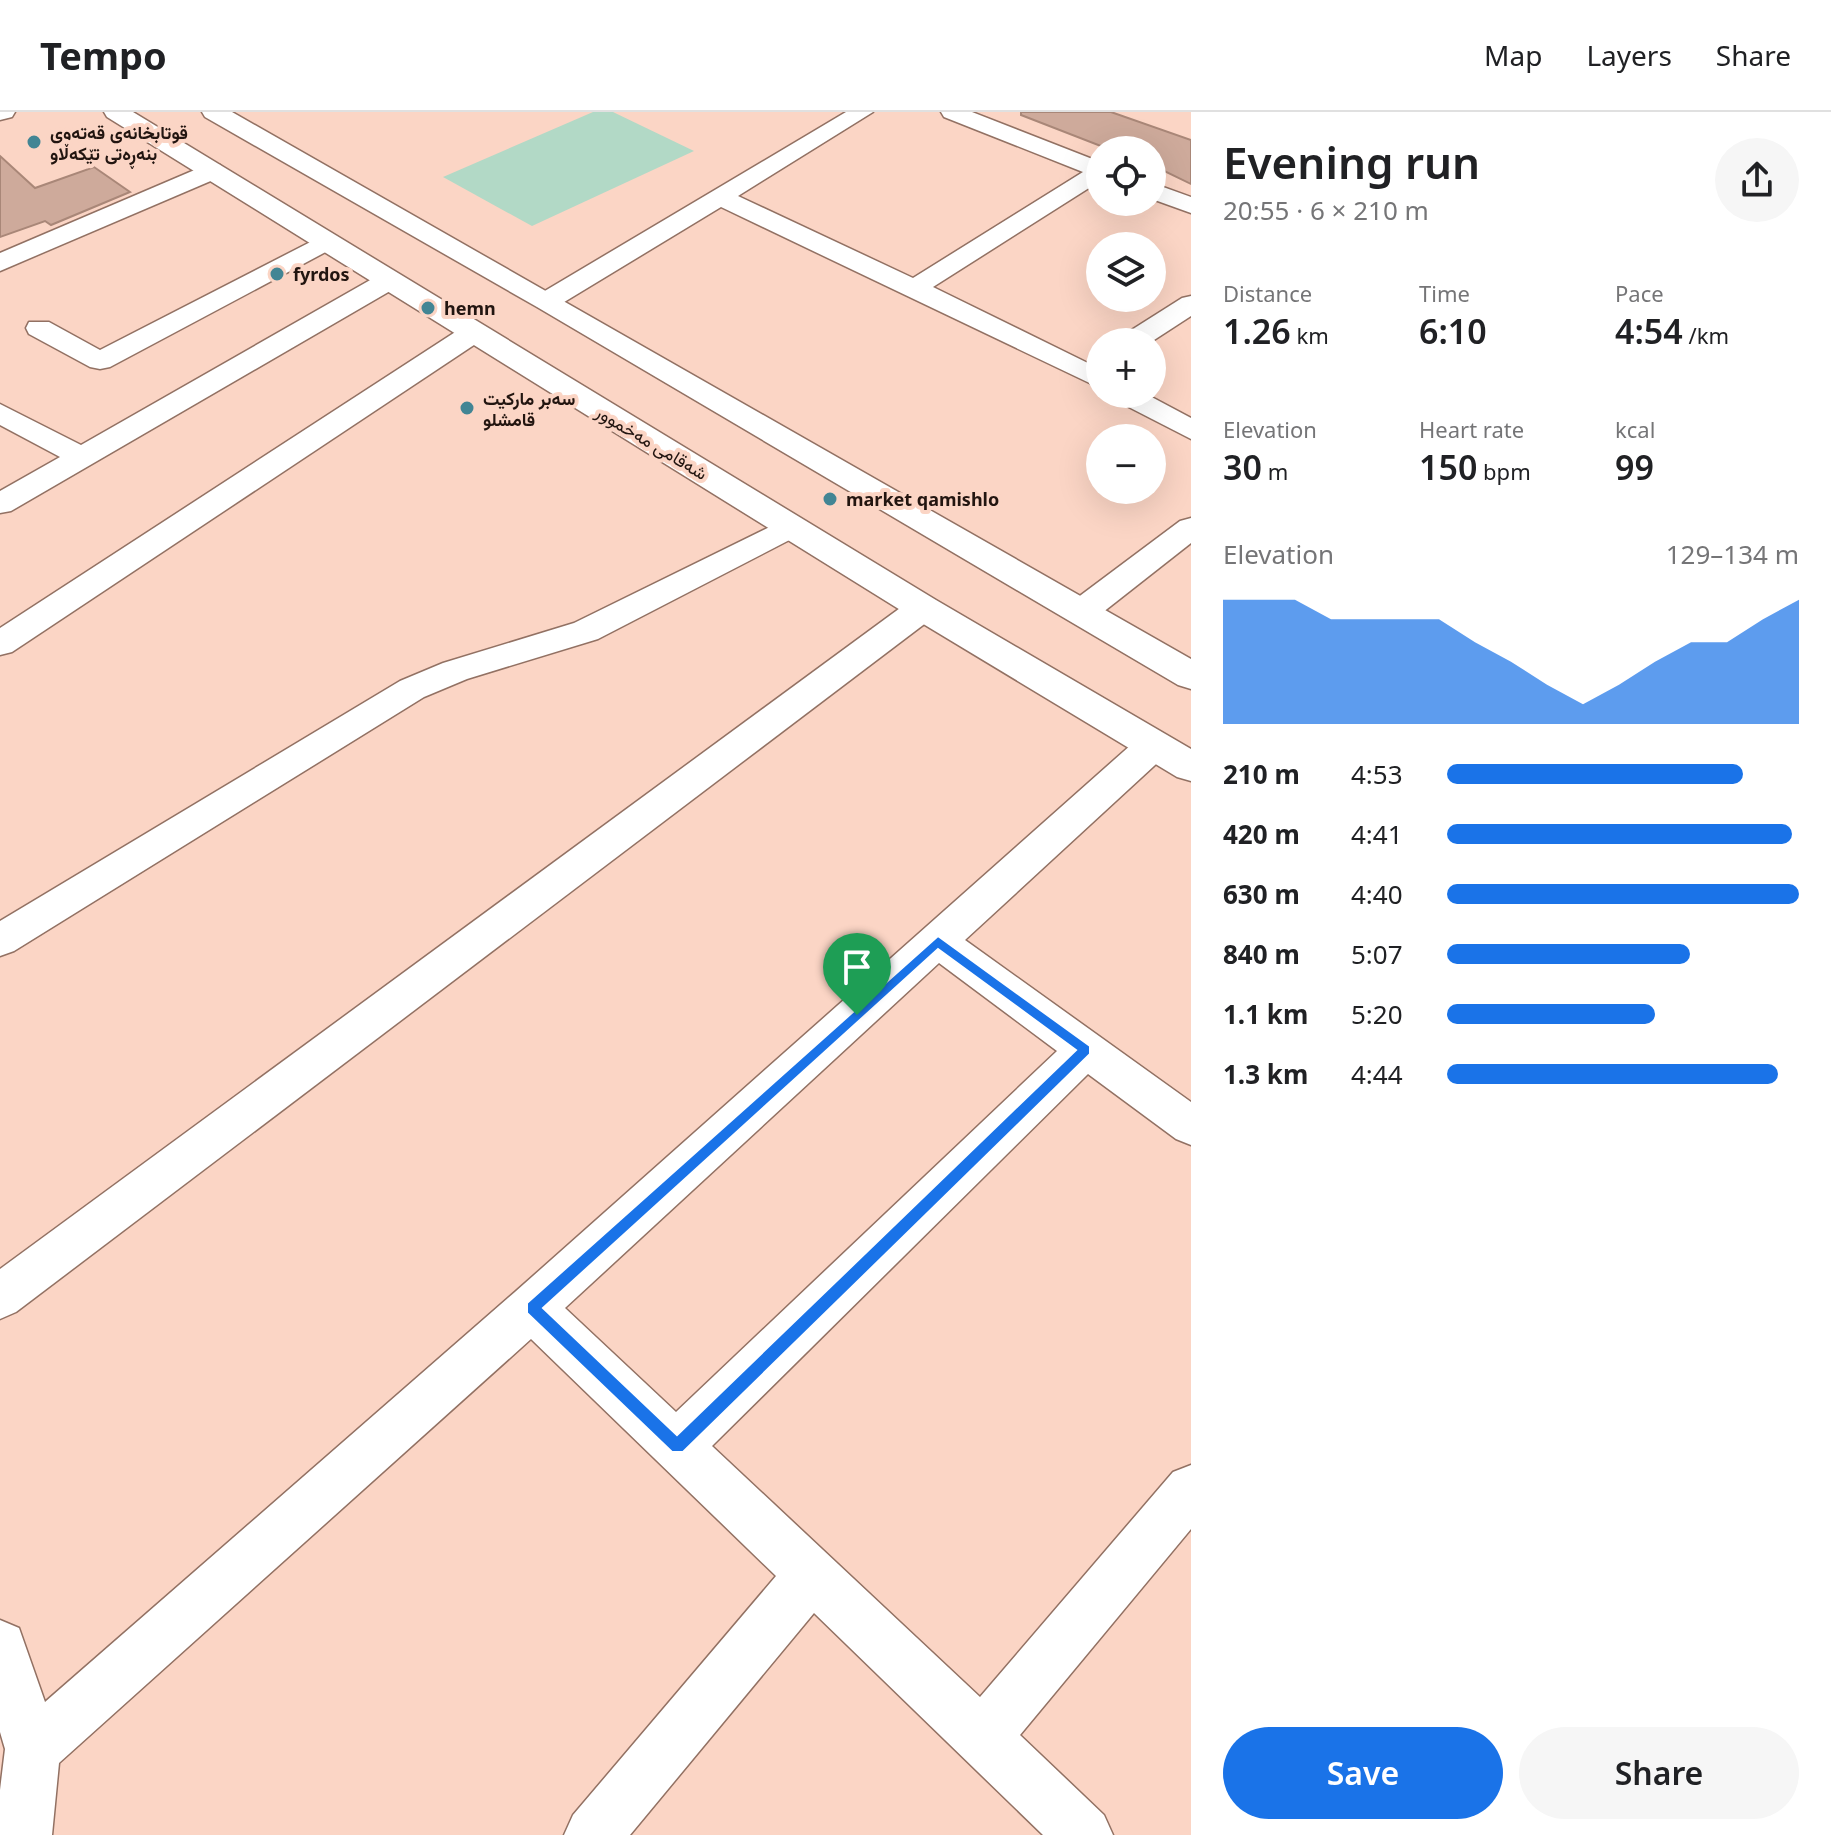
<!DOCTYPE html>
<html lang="en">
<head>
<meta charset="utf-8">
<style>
  body { margin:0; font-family:"Noto Sans",Vazirmatn,sans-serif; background:#f6f6f6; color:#202124; height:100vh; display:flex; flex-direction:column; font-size:30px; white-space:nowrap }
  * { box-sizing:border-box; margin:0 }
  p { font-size:26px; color:#757577 }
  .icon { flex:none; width:44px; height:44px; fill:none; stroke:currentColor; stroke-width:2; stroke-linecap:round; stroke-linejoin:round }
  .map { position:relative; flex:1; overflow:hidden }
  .drawer { display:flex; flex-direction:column; background:#fff; width:640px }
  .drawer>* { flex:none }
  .tools { position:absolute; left:1086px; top:24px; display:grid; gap:16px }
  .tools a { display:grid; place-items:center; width:80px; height:80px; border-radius:50%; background:#fff; box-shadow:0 8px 32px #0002; font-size:40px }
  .pin { position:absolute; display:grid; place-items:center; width:68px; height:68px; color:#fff; margin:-82px -34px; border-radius:50% 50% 50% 0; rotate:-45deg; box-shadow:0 0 8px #0007 }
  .pin .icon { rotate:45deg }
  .round { display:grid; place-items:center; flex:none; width:84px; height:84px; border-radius:42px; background:#f6f6f6 }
  .overview { display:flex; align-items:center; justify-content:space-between; height:136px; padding:0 32px }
  h1 { font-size:44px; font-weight:600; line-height:60px }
  .figures { display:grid; grid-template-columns:repeat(3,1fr); gap:12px; height:136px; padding:8px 32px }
  .figures div { display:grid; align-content:center }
  .figures b { font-size:34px; font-weight:600 }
  .figures small { font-size:22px; font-weight:400 }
  .figures p { font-size:22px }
  .chart { height:224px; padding:16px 32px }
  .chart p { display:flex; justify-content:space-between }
  .chart svg { width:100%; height:144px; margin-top:8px; fill:#1a73e8; opacity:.7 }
  .button { display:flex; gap:16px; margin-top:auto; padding:16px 32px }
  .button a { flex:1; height:92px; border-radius:48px; background:#1a73e8; color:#fff; font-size:32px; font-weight:600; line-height:92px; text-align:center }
  .button a+a { background:#f6f6f6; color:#202124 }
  ul { padding:0 32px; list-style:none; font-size:26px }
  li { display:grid; grid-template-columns:128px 96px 1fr; align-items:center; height:60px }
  li i { height:20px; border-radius:10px; background:#1a73e8 }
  header { display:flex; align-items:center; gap:48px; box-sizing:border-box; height:112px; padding:0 40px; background:#fff; border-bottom:2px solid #e0e0e0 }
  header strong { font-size:38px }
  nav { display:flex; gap:44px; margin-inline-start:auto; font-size:28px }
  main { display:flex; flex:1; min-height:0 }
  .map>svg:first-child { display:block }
  .green { fill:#b2d9c6 }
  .building { fill:#ceaa9b; stroke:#a98778; stroke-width:2 }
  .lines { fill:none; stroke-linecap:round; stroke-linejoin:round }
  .minor-casing { stroke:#927163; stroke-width:3 }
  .tertiary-casing { stroke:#927163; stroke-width:3 }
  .trunk-casing { stroke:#927163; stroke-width:3 }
  .minor { fill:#fff; fill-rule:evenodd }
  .tertiary { fill:#fff; fill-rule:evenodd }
  .trunk { fill:#fff; fill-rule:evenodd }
  .route { fill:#1a73e8; stroke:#fff; stroke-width:2; fill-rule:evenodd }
  .poi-dot { fill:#428594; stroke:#fbd5c5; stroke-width:3 }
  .labels { text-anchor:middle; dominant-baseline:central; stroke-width:8; stroke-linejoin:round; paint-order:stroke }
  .far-poi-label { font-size:18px; font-weight:bold; fill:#221510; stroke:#fbd5c5; text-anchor:start }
  .far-street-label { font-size:18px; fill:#221510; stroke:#fbd5c5 }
</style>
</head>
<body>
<header>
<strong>Tempo</strong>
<nav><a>Map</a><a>Layers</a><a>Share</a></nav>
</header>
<main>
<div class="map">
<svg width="1191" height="1723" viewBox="0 0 1191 1723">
  <rect width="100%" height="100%" fill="#fbd5c5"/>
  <polygon class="green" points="593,0 613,0 694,39 532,114 443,65"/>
  <g class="building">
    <polygon points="1021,0 1111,0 1191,28 1191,72 1152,53 1152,38 1111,38 1021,3"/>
    <polygon points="0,44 35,76 94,55 130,80 51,113 45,109 0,125"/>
  </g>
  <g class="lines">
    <g class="minor-casing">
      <g id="minor">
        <polygon points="0,0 15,0 12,5 0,8"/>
        <polygon points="846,0 873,0 738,84 913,166 1083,60 944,5 941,0 972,0 1100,50 1100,69 933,175 1100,257 1100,276 721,95 556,195 538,195 534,189 538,183"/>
        <polygon points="1152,71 1191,85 1191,101 1152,87"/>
        <polygon points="326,122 335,125 339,130 335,135 110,255 100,257 90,255 29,222 26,216 29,210 49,210 100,238"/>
        <polygon points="388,161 397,163 401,169 397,175 11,399 0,401 0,379 60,345 0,313 0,292 81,333 379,163"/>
        <polygon points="1191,184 1191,204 1151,230 1118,230 1122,224 1182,186"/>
        <polygon points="473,213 483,215 487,221 483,227 12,540 0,543 0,516 463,215"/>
        <polygon points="1111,282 1146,282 1191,306 1191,327 1115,288"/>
        <polygon points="790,405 801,408 805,415 801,422 598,527 467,567 424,585 14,839 0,844 0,809 400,569 443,551 574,511"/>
        <polygon points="1191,406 1191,431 1093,508 1081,511 1069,508 1065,500 1069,492 1180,409"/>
        <polygon points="923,485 935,488 939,496 935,504 16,1200 0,1207 0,1157 911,488"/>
        <path d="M1154 620 1167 624 1172 633 1167 642 965 828 1191 990V1033L1176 1027 1088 962 712 1334 980 1585 1173 1360 1191 1353V1417L1020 1623 1104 1703 1113 1723H1043L814 1501 630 1723H564L573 1703 776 1464 531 1227 59 1651 52 1723H0V1678L5 1637 0 1620V1508L19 1516 45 1590 515 1180 1141 624ZM939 851 1057 939 676 1300 565 1196Z"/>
      </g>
    </g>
    <g class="tertiary-casing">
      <polygon id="tertiary" points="211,51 220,53 224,59 220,65 0,159 0,141"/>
    </g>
    <g class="trunk-casing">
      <g id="trunk">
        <polygon points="104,0 133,0 936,488 1191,637 1191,669 1177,665 910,504 107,5"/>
        <polygon points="202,0 232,0 1191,547 1191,577 1178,573 537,195 205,5"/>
      </g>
    </g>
    <use href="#minor" class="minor"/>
    <use href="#tertiary" class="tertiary"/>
    <use href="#trunk" class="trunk"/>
  </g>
  <path class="route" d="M938 824 1090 934V942L683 1340H672L527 1201V1191ZM938 837 1076 938 677 1323 543 1196Z"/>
  <g class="poi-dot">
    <circle cx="34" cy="30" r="8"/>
    <circle cx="277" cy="162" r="8"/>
    <circle cx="428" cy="196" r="8"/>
    <circle cx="467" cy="296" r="8"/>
    <circle cx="830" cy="387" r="8"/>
  </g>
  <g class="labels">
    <g class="far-poi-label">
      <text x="50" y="20">قوتابخانەی قەتەوی<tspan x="50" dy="21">بنەڕەتی تێکەڵاو</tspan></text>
      <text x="293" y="162">fyrdos</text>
      <text x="444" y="196">hemn</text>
      <text x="483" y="286">سەبر مارکیت<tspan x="483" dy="21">قامشلو</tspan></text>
      <text x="846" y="387">market qamishlo</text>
    </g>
    <g class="far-street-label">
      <text transform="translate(652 330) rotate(31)">شەقامی مەخموور</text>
    </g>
  </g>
</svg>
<div class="tools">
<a><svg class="icon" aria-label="locate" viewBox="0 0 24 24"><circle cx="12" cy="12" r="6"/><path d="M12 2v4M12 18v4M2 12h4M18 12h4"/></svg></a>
<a><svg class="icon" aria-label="layers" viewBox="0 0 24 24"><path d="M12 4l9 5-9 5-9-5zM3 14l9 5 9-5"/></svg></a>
<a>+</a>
<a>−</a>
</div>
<div class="pin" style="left:857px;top:903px;background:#1e9e55"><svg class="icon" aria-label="arrive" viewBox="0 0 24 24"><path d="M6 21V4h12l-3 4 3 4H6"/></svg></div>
</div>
<section class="drawer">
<div class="overview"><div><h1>Evening run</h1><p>20:55 · 6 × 210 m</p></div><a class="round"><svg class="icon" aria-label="share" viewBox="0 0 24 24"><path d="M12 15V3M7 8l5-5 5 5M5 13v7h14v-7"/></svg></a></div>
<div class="figures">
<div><p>Distance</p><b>1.26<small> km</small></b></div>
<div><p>Time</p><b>6:10</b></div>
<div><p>Pace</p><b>4:54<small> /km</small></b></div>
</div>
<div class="figures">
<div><p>Elevation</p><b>30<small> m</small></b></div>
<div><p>Heart rate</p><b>150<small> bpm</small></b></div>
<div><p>kcal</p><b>99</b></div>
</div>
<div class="chart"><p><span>Elevation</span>129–134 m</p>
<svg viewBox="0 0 160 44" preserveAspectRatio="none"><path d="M0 44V6L10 6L20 6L30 12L40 12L50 12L60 12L70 19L80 25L90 32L100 38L110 32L120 25L130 19L140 19L150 12L160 6V44z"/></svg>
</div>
<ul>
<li><b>210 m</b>4:53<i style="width:84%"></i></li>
<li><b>420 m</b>4:41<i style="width:98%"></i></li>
<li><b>630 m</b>4:40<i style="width:100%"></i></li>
<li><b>840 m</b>5:07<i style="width:69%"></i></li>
<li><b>1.1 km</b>5:20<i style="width:59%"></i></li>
<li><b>1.3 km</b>4:44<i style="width:94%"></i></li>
</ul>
<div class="button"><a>Save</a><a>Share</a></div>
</section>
</main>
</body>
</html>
